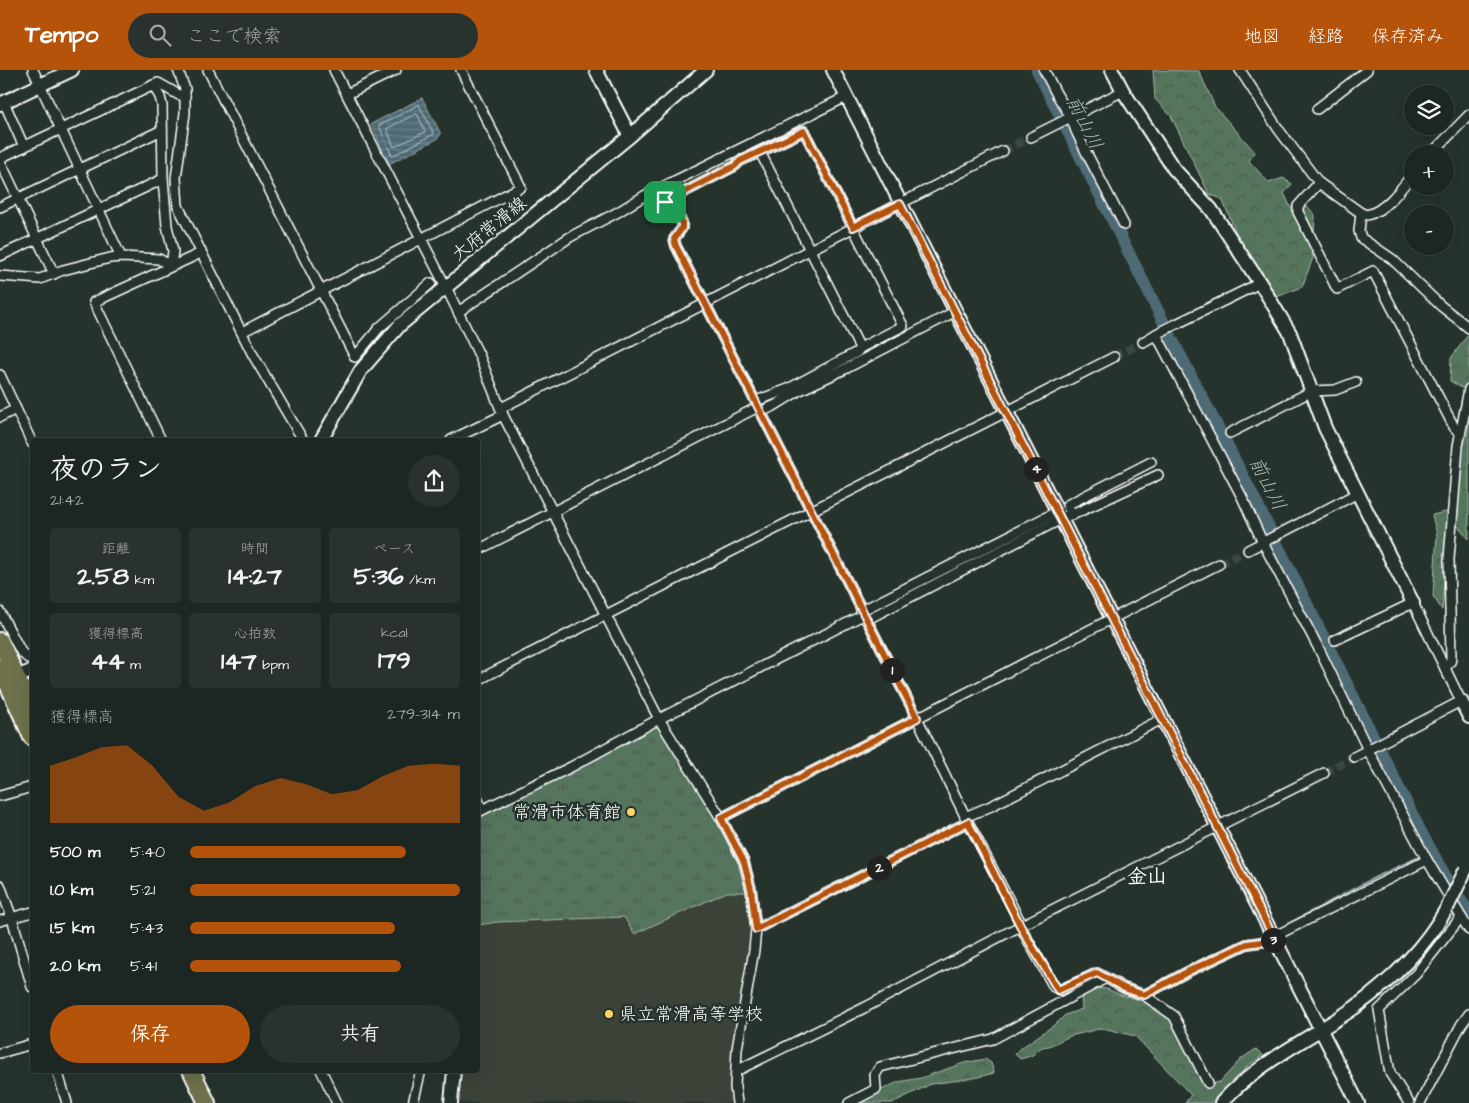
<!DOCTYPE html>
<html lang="ja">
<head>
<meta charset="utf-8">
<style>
  body { margin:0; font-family:"Architects Daughter","Klee One",sans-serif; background:#29322f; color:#f1f3f6; height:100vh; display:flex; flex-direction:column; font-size:19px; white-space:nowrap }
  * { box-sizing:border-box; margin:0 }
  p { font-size:16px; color:#a0a5a5 }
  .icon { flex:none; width:28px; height:28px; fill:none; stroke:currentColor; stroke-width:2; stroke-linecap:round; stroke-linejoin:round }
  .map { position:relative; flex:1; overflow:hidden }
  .sheet { position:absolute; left:30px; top:368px; width:450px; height:635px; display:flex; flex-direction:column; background:#1c2622; border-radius:5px; box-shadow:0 5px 20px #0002,0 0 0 1px #3a4340 }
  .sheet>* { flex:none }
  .controls { position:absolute; left:1404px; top:15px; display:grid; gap:10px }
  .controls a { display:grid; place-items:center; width:50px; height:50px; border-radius:50%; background:#1c2622; box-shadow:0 5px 20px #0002,0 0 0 1px #3a4340; font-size:25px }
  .pin { position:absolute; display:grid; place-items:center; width:42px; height:42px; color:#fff; margin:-21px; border-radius:10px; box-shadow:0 2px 8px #0006 }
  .km { position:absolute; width:25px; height:25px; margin:-12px; border-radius:50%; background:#222; color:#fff; font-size:14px; line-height:25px; text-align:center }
  .round { display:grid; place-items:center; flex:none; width:52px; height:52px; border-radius:26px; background:#29322f }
  .head { display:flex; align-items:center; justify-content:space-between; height:85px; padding:0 20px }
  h1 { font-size:28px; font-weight:700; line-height:38px }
  .metrics { display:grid; grid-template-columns:repeat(3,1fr); gap:8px; height:85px; padding:5px 20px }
  .metrics div { display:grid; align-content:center; border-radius:5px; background:#29322f; text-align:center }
  .metrics b { font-size:25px; font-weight:700 }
  .metrics small { font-size:14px; font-weight:400 }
  .metrics p { font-size:14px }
  .chart { height:140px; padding:10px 20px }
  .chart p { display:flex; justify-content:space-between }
  .chart svg { width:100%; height:90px; margin-top:5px; fill:#b45309; opacity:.7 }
  .primary-button { display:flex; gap:10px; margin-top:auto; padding:10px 20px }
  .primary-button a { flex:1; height:58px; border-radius:30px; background:#b45309; color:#fff; font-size:20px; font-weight:700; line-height:58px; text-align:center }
  .primary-button a+a { background:#29322f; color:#f1f3f6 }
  ul { padding:0 20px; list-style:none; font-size:16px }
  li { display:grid; grid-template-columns:80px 60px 1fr; align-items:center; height:38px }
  li i { height:12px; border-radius:6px; background:#b45309 }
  header { display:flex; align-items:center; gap:30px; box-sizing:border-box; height:70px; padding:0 25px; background:#b45309; color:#fff }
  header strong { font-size:24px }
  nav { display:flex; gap:28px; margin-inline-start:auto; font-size:18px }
  .search { width:350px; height:45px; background:#29322f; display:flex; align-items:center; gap:12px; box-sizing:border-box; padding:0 18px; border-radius:28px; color:#a0a5a5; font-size:19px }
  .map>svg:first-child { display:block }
  .built { fill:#3a4238 }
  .grass { fill:url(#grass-tufts); stroke:#aabaae }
  .forest { fill:url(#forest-crowns); stroke:#aabaae }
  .water { fill:url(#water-rules); stroke:#95a6ac }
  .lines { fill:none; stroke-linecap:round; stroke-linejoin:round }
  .shore { stroke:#b8c4c7; stroke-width:1 }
  .stream { stroke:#95a6ac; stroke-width:2 }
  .river { stroke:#4e6b74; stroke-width:12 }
  .street-tunnel { stroke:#3c4742; stroke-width:9; stroke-dasharray:9 4.5; stroke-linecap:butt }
  .street-casing { stroke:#fff; stroke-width:12 }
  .secondary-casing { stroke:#fff; stroke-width:16 }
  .highway-casing { stroke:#fff; stroke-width:20 }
  .street { stroke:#26332d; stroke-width:9 }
  .secondary { stroke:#26332d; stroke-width:12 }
  .highway { stroke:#6e714b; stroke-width:16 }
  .secondary-bridge-casing { stroke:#fff; stroke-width:16; stroke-linecap:butt }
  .secondary-bridge { stroke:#26332d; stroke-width:12 }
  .route-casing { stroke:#fff; stroke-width:10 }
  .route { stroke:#b45309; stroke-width:6 }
  .poi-dot { fill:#ffd166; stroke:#26332d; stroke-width:2 }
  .labels { text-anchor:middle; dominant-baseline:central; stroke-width:5; stroke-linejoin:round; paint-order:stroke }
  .street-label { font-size:18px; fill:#fff; stroke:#26332d }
  .poi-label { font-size:18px; fill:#fff; stroke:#26332d; text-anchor:end }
  .water-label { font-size:19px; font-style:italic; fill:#afbcc0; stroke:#26332d }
  .quarter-label { font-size:20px; font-weight:bold; fill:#fff; stroke:#26332d }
</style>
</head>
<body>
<header>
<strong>Tempo</strong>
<div class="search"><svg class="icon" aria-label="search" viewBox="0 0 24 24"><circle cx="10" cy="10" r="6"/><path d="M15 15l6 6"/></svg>ここで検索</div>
<nav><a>地図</a><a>経路</a><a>保存済み</a></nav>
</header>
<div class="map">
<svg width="1469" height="1033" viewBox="0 0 1469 1033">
  <defs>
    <pattern id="grass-tufts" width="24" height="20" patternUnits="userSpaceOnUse" patternTransform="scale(1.25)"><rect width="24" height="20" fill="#54745d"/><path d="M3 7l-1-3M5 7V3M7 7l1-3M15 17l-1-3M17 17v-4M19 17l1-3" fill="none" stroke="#4f5a52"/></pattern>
    <pattern id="forest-crowns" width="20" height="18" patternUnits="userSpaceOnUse" patternTransform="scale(1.25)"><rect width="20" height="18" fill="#54745d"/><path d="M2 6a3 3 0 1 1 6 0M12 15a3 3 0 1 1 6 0" fill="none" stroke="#4f5a52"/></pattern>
    <pattern id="water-rules" width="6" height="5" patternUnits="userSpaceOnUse" patternTransform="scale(1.25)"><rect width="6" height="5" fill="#4e6b74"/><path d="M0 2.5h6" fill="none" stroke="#698189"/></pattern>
  </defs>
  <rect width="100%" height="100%" fill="#26332d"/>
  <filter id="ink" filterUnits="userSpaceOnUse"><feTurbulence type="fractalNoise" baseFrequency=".02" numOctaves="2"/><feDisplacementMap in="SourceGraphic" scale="10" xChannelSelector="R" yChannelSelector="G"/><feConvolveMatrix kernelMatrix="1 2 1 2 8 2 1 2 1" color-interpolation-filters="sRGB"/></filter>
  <g filter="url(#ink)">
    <polygon class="built" points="727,822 748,822 752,861 734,1033 458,1033 462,1000 478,1000 478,855 498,852 624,847 634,864"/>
    <polygon class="grass" points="658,654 734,777 743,795 748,822 727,822 634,864 624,847 498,852 478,855 478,746"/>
    <g class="forest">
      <polygon points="1153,0 1199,1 1215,37 1255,82 1249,91 1269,113 1283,108 1292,114 1284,123 1291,138 1306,135 1315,145 1313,188 1302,217 1274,228 1243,179 1222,129 1209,124 1171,46 1155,29"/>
      <polygon points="1467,266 1469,267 1469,316 1462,318 1450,311 1451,288"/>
      <polygon points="1469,329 1469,469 1458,456 1449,458 1442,540 1433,526 1437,465 1432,445 1455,440 1460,375"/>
      <polygon points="1096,918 1107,919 1121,925 1151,933 1171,946 1207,1015 1220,1012 1241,989 1256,979 1263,985 1249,995 1211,1033 1185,1033 1191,1025 1135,966 1103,958 1070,966 1049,976 1042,977 1031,986 1020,989 1015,984 1018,980 1057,953 1065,945 1082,939 1081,925"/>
      <polygon points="985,989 991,993 994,1003 974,1008 931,1014 892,1033 854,1033 898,1012 921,1008 964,993"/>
    </g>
    <polygon class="water" points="422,28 441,64 437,69 389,94 371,54"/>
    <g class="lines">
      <g class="shore">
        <polygon points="419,35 434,64 392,86 379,56"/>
        <polygon points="416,44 418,45 425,62 394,77 387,59"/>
      </g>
      <polyline class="stream" points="1290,853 1374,808 1421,786"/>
      <polyline class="river" points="1037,0 1172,269 1243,406 1422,764 1450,814 1469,842"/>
      <g class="street-tunnel">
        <polyline points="1003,81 1031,67"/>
        <polyline points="1114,287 1143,272"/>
        <polyline points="1219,494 1248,480"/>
        <polyline points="1324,703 1354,687"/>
      </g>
      <g class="street-casing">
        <g id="street">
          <polyline points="33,0 121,187"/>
          <polyline points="178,0 185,19 185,43 176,108 178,136 253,285 303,370"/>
          <polyline points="208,0 355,287 379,258 431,213"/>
          <polyline points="334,0 446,217 479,285 503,345 659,649 721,748 744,792 751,819 756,859 754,880 737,979 735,1017 737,1033"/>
          <polyline points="1044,0 1057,25 1071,47 1076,61 1086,82 1124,155"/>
          <path d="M1240 0 1279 60 1319 113 1361 143 1367 145C1385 141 1401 119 1412 105"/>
          <polyline points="347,24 396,0"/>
          <polyline points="4,32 24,77"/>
          <polyline points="1317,39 1367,0"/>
          <polyline points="1031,67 1123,21"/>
          <polyline points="1431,84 1469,45"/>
          <polyline points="0,88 158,13 179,25 185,25"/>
          <polyline points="0,91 54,204"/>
          <polyline points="1319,113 1298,136 1298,142 1337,219 1373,201 1454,357 1460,363"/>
          <polyline points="651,123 656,130 664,131 673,139 682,152 682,158 674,169 676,176 917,648 968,752 1022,855 1023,861 1054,917 1060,920 1097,903 1124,918 1144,925 1174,946 1208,1013"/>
          <polyline points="665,132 735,96 740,91 760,82"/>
          <polyline points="0,137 162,60"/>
          <polyline points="1361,143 1359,161 1361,168 1392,189 1441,236 1469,258"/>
          <polyline points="0,186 163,109"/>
          <polyline points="0,206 40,209 63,200 110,188 121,187 159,189 171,196 173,181 167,156 163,109 162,35 160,27 153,15"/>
          <polyline points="458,242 570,167 618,142 644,126 846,27"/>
          <polyline points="242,262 521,117 461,0"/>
          <polyline points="1156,264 1242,427 1263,473 1319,579 1368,680 1427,790 1469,860"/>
          <polyline points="1143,272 1160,262 1260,213"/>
          <polyline points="0,305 32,373"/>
          <polyline points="756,331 788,319 857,282 860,278 903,256 804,61 760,82 860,278"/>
          <polyline points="501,338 1003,81"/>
          <polyline points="760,342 774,336 800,320 845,299 956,241"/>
          <polyline points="0,347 16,339"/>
          <polyline points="1230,363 1312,321 1335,320 1356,312"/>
          <polyline points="161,370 94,232 201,183"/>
          <polyline points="451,370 503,345"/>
          <polyline points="1151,392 1067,435 1072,445 1158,405"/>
          <polyline points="478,480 758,337"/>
          <polyline points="1248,480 1358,423"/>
          <polyline points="861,541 1058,441"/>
          <polyline points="0,542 21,582 28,588 32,588"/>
          <polyline points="866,550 1071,444"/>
          <polyline points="1335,570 1413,533 1461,631 1354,687"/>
          <polyline points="1446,601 1445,598 1450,592 1451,589 1449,489 1458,376 1469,319"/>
          <polyline points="478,610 1114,287"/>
          <polyline points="0,726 32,717"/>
          <polyline points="478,730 482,740"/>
          <polyline points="478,742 571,697 659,649 863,545"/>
          <polyline points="965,747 991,736 1162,649"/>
          <polyline points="721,748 1219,494"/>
          <polyline points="0,815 12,848 32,917"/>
          <polyline points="0,851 32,842"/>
          <polyline points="756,859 968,752"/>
          <polyline points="1273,867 1427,790"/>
          <polyline points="1144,925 1191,900 1247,874 1275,870"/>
          <polyline points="0,983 32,974"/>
          <polyline points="57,1000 67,1033"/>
          <polyline points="321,1000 337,1033"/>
          <polyline points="736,1001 864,938 1022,855 1324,703"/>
          <polyline points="413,1033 421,1000"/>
          <polyline points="849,1033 876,1019 875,1005 880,997 993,969 1106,908"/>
          <polyline points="1409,1033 1390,1003 1379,940 1416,904 1461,847"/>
          <polyline points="1420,1033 1461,955 1469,944"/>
        </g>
      </g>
      <g class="secondary-casing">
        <g id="secondary">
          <polyline points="596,0 630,66"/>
          <polyline points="833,0 1358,1033"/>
          <polyline points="1112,0 1123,21 1174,99 1211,139 1260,213 1290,263 1325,358 1413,533"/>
          <polyline points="0,34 72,0"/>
          <polyline points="321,370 361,300 400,255 630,66 706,0"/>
          <polyline points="9,609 32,601"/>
          <polyline points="1461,631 1469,647"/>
          <polyline points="451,1033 454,1000"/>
          <path d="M1221 1033C1258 992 1309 969 1354 938 1391 911 1424 879 1447 838"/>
        </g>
      </g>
      <g class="highway-casing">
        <g id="highway">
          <polyline points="0,571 32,641"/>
          <polyline points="0,597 32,667"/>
          <polyline points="191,1000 207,1033"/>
        </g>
      </g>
      <use href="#street" class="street"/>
      <use href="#secondary" class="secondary"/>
      <use href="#highway" class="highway"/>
      <g class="secondary-bridge-casing">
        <polyline id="secondary-bridge" points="1447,838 1466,799"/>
      </g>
      <use href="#secondary-bridge" class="secondary-bridge"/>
    </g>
  </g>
  <g class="lines" filter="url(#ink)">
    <g class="route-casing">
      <polygon id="route" points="804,61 853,157 900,134 1275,870 1247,874 1191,900 1144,925 1124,918 1097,903 1058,920 1023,861 968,752 756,859 751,819 744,792 721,748 917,648 676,176 674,169 682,158 682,152 665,132 735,96 740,91"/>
    </g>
    <use href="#route" class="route"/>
  </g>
  <g class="poi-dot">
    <circle cx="631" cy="742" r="5"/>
    <circle cx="609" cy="944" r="5"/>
  </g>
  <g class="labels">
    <g class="street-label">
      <text transform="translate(489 159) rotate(-39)">大府常滑線</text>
    </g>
    <g class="poi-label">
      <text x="621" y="742">常滑市体育館</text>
      <text x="619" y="944" text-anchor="start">県立常滑高等学校</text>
    </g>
    <g class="water-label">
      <text transform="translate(1084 53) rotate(63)">前山川</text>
      <text transform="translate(1267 414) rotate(63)">前山川</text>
    </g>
    <g class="quarter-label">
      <text x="1147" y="807">金山</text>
    </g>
  </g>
</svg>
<div class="controls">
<a><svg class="icon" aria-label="layers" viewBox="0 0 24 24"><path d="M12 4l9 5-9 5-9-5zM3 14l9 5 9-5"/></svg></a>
<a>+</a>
<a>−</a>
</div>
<div class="pin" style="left:665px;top:132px;background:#1e9e55"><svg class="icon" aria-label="arrive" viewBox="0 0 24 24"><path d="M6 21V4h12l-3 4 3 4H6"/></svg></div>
<b class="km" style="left:892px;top:600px">1</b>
<b class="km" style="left:879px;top:798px">2</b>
<b class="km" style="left:1273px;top:870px">3</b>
<b class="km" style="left:1036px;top:399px">4</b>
<section class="sheet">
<div class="head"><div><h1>夜のラン</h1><p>21:42</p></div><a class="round"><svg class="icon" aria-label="share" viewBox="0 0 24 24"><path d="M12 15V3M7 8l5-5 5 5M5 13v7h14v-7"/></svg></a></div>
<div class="metrics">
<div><p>距離</p><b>2.58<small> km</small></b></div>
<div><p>時間</p><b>14:27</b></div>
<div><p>ペース</p><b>5:36<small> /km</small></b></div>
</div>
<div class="metrics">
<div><p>獲得標高</p><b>44<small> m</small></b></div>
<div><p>心拍数</p><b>147<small> bpm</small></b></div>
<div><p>kcal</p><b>179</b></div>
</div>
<div class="chart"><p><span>獲得標高</span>279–314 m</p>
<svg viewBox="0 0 160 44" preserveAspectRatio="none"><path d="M0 44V16L10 12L20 7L30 6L40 16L50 31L60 38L70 34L80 26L90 22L100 25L110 30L120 28L130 21L140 16L150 15L160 16V44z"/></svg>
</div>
<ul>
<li><b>500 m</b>5:40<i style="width:80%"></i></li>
<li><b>1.0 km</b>5:21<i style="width:100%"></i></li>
<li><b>1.5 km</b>5:43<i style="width:76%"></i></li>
<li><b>2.0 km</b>5:41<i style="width:78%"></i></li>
</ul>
<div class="primary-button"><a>保存</a><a>共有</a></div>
</section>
</div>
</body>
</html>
